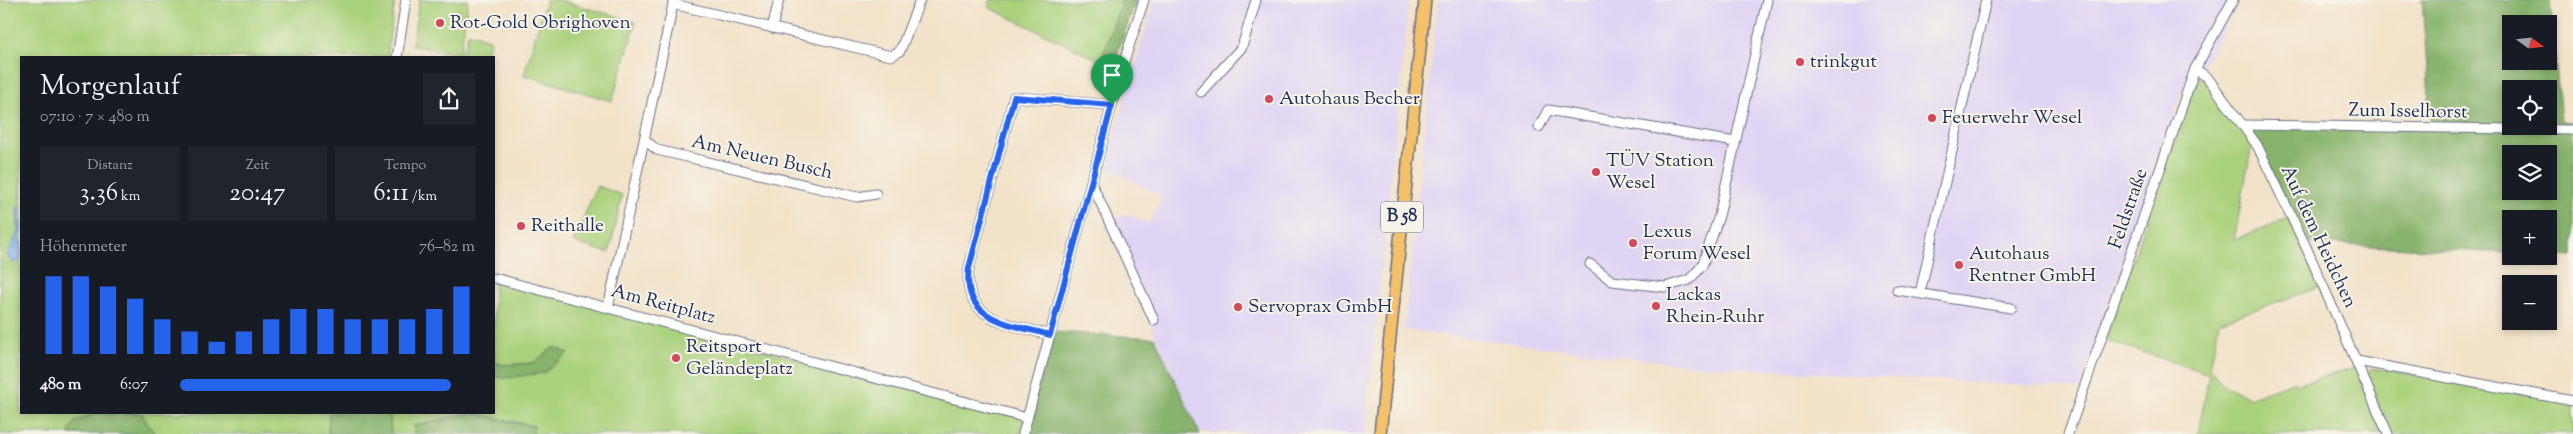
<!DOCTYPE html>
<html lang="de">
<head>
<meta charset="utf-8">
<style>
  body { margin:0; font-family:"Sorts Mill Goudy",serif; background:#20242c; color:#f1f3f6; height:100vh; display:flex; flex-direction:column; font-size:19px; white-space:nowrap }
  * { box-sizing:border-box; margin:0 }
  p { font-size:16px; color:#9ea1a6 }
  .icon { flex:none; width:28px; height:28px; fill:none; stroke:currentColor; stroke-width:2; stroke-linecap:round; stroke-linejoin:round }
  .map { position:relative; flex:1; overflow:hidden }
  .side { position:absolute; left:20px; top:56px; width:475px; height:358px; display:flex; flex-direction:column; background:#171b24; border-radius:0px; box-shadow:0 2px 8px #0003 }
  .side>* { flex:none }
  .needle { width:32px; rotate:105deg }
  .controls { position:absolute; left:2502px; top:15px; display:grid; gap:10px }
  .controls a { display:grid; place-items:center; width:55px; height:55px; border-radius:0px; background:#171b24; box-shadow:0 2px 8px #0003; font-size:25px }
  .pin { position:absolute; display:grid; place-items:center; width:42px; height:42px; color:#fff; margin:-51px -21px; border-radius:50% 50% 50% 0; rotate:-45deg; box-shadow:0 0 5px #0007 }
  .pin .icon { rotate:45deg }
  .round { display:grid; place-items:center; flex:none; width:52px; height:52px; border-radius:0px; background:#20242c }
  .head { display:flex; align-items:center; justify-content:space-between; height:85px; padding:0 20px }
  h1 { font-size:28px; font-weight:600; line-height:38px }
  .metrics { display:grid; grid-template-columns:repeat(3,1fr); gap:8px; height:85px; padding:5px 20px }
  .metrics div { display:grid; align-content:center; border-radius:0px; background:#20242c; text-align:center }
  .metrics b { font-size:25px; font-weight:600 }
  .metrics small { font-size:14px; font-weight:400 }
  .metrics p { font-size:14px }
  .chart { height:140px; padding:10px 20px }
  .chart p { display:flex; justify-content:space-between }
  .chart svg { width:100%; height:90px; margin-top:5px; stroke:#2563eb; stroke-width:6 }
  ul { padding:0 20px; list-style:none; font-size:16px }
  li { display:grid; grid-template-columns:80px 60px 1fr; align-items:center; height:38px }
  li i { height:12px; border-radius:6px; background:#2563eb }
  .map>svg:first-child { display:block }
  .built { fill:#e0d4f4 }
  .green { fill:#aad17c; stroke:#62806d }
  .forest { fill:#87b36c; stroke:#517165; fill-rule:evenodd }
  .water { fill:#7fb0ea; stroke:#4d70a4 }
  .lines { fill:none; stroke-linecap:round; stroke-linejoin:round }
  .minor-casing { stroke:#666e83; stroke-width:11 }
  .major-casing { stroke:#666e83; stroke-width:14 }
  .minor { stroke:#fff; stroke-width:9 }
  .major { stroke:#f4c16a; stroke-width:11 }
  .route-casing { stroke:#fff; stroke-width:10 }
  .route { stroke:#2563eb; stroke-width:6 }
  .poi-dot { fill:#d1495b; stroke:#f7f3e8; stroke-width:2 }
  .labels { text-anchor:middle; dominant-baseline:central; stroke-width:4; stroke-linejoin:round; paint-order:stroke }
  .shield { fill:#f7f3e8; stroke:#5d6a87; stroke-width:1 }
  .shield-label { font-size:18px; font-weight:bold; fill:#1b2f5e }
  .poi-label { font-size:19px; fill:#1b2f5e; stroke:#f7f3e8; text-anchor:start }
  .street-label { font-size:19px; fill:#1b2f5e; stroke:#f7f3e8 }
</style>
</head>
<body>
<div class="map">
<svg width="2573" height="434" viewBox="0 0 2573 434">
  <rect width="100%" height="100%" fill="#f7f3e8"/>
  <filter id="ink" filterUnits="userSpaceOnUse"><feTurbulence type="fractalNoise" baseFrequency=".02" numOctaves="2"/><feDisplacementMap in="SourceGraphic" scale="10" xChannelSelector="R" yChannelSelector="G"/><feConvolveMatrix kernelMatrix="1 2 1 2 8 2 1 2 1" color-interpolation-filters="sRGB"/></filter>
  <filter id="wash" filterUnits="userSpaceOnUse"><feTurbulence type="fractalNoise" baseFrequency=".0096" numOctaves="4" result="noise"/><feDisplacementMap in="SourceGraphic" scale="20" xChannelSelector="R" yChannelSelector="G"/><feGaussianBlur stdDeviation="1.12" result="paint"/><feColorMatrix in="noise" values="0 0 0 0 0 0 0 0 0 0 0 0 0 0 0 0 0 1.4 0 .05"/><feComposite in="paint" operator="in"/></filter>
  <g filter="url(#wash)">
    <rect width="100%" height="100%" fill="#f2e2c8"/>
    <g class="built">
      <polygon points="1154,0 1409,0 1365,434 1199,432 1105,224 1124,214 1150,223 1163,197 1105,166"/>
      <polygon points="1438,0 2240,0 2203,66 2192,63 2079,389 1692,365 1404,330"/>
    </g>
    <g class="green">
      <polygon points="0,0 395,0 387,57 21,58 21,412 329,413 328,434 0,434"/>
      <polygon points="419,0 468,0 460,54 412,46"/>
      <polygon points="546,0 559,0 636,22 612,101 524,75"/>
      <polygon points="991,0 1122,0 1101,61 988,7"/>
      <polygon points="469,32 491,40 484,57 461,57"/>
      <polygon points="2197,76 2205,80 2252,144 2234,240 2288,218 2320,287 2219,322 2210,368 2220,382 2248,398 2295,381 2296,385 2355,367 2384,434 2198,434 2209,374 2105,340"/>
      <polygon points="597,186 622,195 609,253 573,242"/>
      <polygon points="494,280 1025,418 1021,434 533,434 534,426 473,413 494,412 494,377 505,378 568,353 554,347 533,363 503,365 494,362"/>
      <polygon points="2372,368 2573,403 2573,434 2391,434 2366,375"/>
      <polygon points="392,413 471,413 414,426 415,434 391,434 390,418"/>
    </g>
    <g class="forest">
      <polygon points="1122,0 1136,0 1113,66 1101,61"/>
      <path d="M2422 0H2550L2561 121 2573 122V257L2549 255V219H2511V253L2307 243 2252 133 2254 129 2431 124ZM2511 24H2549V61H2511ZM2511 89H2549V126H2511ZM2511 154H2549V191H2511Z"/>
      <polygon points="1054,332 1155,338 1200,434 1025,434"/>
      <polygon points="554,347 568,353 544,373 505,378 494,377 494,362 503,365 533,363"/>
      <polygon points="329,412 392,413 390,418 391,434 328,434"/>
      <polygon points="97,413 141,413 155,434 68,434 74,422"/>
      <polygon points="471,413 534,426 533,434 415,434 414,426"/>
    </g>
    <polygon class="water" points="21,204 21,260 12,263 7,255 18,233 17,209"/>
  </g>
  <g filter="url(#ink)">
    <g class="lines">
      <g class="minor-casing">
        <g id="minor">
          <polyline points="673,4 891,56 900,51 920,0"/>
          <polyline points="772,28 779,0"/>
          <polyline points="397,58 406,0"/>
          <polyline points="2195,69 2207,77 2257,145 2306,247 2388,434"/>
          <polyline points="1201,92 1242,47 1256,0"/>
          <polyline points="2242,125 2573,130"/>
          <polyline points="1539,127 1548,110 1735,142"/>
          <polyline points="645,140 657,150 857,197 876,194"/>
          <polyline points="1091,182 1154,320"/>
          <polyline points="1590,264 1612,281 1665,287 1689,280 1702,266 1719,216 1767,0"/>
          <polyline points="494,278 1027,418"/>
          <polyline points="1897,290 2011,308"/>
          <polyline points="1920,293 1986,0"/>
          <polyline points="608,308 674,0"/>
          <path d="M1050 335C1011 324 961 321 969 268L1014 97 1111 105"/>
          <polyline points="2357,361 2573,401"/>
          <polyline points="1023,434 1122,68 1144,0"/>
          <polyline points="2068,434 2195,69 2233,0"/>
        </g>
      </g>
      <g class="major-casing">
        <polyline id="major" points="1380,434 1425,0"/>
      </g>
      <use href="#minor" class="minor"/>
      <use href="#major" class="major"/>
    </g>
  </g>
  <g class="lines" filter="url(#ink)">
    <g class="route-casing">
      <path id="route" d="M1014 97 1112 105 1050 335C1011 324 961 321 969 268Z"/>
    </g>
    <use href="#route" class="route"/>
  </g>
  <g class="poi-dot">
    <circle cx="440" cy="23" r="5"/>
    <circle cx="1800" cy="62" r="5"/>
    <circle cx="1269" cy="99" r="5"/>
    <circle cx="1932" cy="118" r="5"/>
    <circle cx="1596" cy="172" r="5"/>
    <circle cx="521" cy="226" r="5"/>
    <circle cx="1633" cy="243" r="5"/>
    <circle cx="1959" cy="265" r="5"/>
    <circle cx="1656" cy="306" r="5"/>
    <circle cx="1238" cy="307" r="5"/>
    <circle cx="676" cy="358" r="5"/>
  </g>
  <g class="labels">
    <rect class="shield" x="1381" y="201.5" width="42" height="31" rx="4"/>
    <g class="shield-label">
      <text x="1402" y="217">B 58</text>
    </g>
    <g class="poi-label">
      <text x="450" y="23">Rot-Gold Obrighoven</text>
      <text x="1810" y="62">trinkgut</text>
      <text x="1279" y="99">Autohaus Becher</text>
      <text x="1942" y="118">Feuerwehr Wesel</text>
      <text x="1606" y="161">TÜV Station<tspan x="1606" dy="22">Wesel</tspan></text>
      <text x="531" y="226">Reithalle</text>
      <text x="1643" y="232">Lexus<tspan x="1643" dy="22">Forum Wesel</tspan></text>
      <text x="1969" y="254">Autohaus<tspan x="1969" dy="22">Rentner GmbH</tspan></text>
      <text x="1666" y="295">Lackas<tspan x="1666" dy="22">Rhein-Ruhr</tspan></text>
      <text x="1248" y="307">Servoprax GmbH</text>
      <text x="686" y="347">Reitsport<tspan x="686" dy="22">Geländeplatz</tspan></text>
    </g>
    <g class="street-label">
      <text transform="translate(2408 112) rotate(1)">Zum Isselhorst</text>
      <text transform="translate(762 158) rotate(13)">Am Neuen Busch</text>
      <text transform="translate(2129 209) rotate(-71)">Feldstraße</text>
      <text transform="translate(2318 237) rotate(65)">Auf dem Heidchen</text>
      <text transform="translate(663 305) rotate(15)">Am Reitplatz</text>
    </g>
  </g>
</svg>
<div class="controls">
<a><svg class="needle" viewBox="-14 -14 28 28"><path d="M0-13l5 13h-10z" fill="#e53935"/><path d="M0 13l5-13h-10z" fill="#9ea1a6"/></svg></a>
<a><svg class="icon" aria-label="locate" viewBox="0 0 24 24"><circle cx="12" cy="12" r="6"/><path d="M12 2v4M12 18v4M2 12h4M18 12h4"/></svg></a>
<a><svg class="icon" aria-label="layers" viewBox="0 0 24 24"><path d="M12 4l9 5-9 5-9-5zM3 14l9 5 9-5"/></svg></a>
<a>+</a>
<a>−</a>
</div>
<div class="pin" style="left:1112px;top:105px;background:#1e9e55"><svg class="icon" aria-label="arrive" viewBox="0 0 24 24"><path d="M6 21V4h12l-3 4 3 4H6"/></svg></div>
<section class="side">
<div class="head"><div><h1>Morgenlauf</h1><p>07:10 · 7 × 480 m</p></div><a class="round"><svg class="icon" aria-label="share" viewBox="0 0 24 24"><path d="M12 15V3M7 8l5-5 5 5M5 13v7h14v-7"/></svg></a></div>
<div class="metrics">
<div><p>Distanz</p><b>3.36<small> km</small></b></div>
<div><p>Zeit</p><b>20:47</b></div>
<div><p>Tempo</p><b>6:11<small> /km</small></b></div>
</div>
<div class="chart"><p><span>Höhenmeter</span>76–82 m</p>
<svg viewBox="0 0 160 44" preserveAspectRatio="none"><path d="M5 44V6M15 44V6M25 44V11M35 44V17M45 44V27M55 44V33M65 44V38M75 44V33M85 44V27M95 44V22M105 44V22M115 44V27M125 44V27M135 44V27M145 44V22M155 44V11"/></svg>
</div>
<ul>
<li><b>480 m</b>6:07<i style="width:92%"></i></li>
</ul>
</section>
</div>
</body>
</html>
